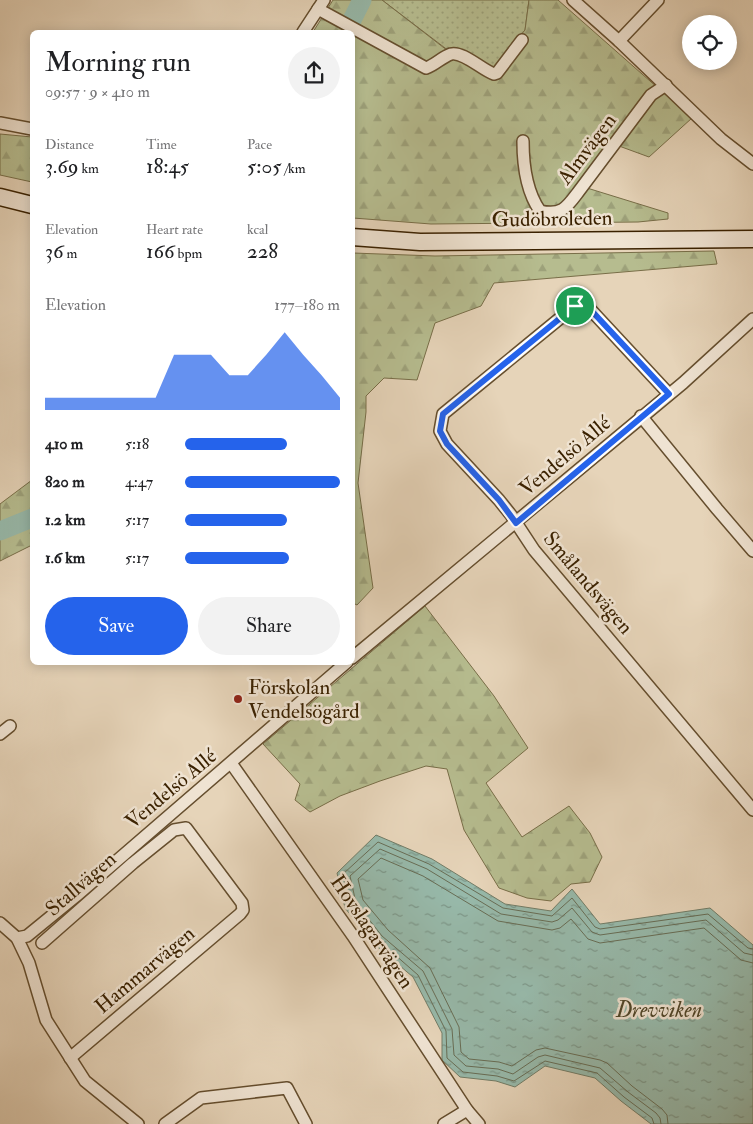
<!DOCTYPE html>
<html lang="en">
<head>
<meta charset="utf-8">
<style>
  body { margin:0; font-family:"IM FELL Double Pica",serif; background:#f2f2f2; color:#202124; height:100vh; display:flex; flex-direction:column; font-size:19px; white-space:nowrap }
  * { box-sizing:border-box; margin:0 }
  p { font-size:16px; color:#757577 }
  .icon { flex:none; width:28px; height:28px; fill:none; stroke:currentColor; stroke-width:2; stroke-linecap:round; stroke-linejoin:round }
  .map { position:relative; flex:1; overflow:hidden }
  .sheet { position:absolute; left:30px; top:30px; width:325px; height:635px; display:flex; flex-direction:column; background:#fff; border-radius:8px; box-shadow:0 2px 12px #0003 }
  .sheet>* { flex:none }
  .buttons { position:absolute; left:682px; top:15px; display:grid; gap:10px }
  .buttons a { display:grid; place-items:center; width:55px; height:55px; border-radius:50%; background:#fff; box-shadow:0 2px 12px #0003; font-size:25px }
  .pin { position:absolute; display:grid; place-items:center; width:42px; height:42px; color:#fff; margin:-21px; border:2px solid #fff; border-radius:50%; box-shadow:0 1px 5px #0007 }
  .round { display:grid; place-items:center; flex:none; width:52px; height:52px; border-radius:26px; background:#f2f2f2 }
  .headline { display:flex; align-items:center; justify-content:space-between; height:85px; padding:0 15px }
  h1 { font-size:28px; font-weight:600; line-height:38px }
  .figures { display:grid; grid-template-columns:repeat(3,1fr); gap:8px; height:85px; padding:5px 15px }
  .figures div { display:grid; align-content:center }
  .figures b { font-size:21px; font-weight:600 }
  .figures small { font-size:14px; font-weight:400 }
  .figures p { font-size:14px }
  .chart { height:140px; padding:10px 15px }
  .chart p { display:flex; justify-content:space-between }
  .chart svg { width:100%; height:90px; margin-top:5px; fill:#2563eb; opacity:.7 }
  .cta { display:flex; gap:10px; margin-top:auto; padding:10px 15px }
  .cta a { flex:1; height:58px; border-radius:30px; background:#2563eb; color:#fff; font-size:20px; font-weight:600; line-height:58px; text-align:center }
  .cta a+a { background:#f2f2f2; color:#202124 }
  ul { padding:0 15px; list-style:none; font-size:16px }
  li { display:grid; grid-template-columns:80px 60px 1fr; align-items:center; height:38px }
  li i { height:12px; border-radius:6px; background:#2563eb }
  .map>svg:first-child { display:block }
  .grass { fill:url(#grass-dots); stroke:#786e48 }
  .forest { fill:url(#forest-firs); stroke:#786e48 }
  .water { fill:url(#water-ripples); stroke:#727c66 }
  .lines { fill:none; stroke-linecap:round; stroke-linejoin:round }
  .shore { stroke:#686d55; stroke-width:1 }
  .river { stroke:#97b9aa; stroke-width:19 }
  .street-casing { stroke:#654e2e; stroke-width:14 }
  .secondary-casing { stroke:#3a2100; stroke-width:19 }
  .street { stroke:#efe3d2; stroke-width:11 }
  .secondary { stroke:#efe3d2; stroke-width:16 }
  .route-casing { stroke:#fff; stroke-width:10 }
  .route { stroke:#2563eb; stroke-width:6 }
  .poi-dot { fill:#8f2418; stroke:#efe3d2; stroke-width:2 }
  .labels { text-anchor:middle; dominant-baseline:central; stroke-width:5; stroke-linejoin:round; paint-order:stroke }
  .street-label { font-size:21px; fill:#3a2100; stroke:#efe3d2 }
  .poi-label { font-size:21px; fill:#3a2100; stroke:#efe3d2; text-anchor:start }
  .water-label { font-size:22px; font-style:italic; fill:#51472a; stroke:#efe3d2 }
</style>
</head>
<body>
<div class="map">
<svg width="753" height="1124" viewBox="0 0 753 1124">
  <defs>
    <pattern id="grass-dots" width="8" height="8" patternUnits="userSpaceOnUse" patternTransform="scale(1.25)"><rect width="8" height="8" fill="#b6bc8f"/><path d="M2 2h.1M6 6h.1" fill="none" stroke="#9da17a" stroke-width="1.8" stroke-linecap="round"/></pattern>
    <pattern id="forest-firs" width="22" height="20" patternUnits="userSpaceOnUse" patternTransform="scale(1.25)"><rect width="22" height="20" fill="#b6bc8f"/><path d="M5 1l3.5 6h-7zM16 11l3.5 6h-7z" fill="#9da17a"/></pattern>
    <pattern id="water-ripples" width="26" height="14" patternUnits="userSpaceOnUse" patternTransform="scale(1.25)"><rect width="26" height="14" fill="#97b9aa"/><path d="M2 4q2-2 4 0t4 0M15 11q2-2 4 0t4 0" fill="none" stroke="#7c9688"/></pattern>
  </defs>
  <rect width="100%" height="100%" fill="#e6d4b9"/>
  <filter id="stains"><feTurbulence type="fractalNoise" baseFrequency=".004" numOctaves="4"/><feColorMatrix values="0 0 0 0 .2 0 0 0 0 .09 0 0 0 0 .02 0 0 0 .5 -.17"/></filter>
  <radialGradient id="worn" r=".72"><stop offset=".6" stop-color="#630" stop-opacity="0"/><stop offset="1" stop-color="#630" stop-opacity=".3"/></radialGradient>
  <polygon class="grass" points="382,0 529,0 525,30 495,67 485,66 449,51"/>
  <g class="forest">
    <polygon points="333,0 382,0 448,51 485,66 495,67 525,30 529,0 558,0 692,118 649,157 619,146 587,188 668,213 668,219 638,222 431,224 353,218 352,32 313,32"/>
    <polygon points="0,134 32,137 32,182 0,175"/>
    <polygon points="714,251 717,264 494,283 481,306 435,323 417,380 384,378 366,396 366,412 358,483 373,588 357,605 353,603 353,253 435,256"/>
    <polygon points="32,480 32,545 0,561 0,504"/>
    <polygon points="425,606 494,696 528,748 486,783 522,837 569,806 590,833 602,857 590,882 571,884 551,901 527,898 499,888 464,830 447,769 426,766 380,781 340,796 310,812 295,800 300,784 263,744"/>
  </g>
  <polygon class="water" points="376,835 432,859 505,904 551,911 572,889 600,924 710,908 753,945 753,1124 651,1124 621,1101 595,1078 545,1066 515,1087 496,1081 460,1077 442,1060 442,1033 413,977 374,944 345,908 337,873"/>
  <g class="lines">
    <g class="shore">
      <polyline points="654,1124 652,1118 624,1097 597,1073 545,1061 514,1081 497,1076 463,1072 447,1058 446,1031 418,975 378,940 350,906 343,874 378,842 429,864 503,908 552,916 572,898 595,927 600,929 708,914 748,948 753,949"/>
      <polyline points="661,1124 660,1118 656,1113 628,1092 600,1068 545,1055 538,1057 513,1074 498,1069 466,1066 454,1055 452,1029 423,971 382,936 356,903 350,876 380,849 427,869 501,914 552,922 558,920 572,908 592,932 600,935 706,920 744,953 753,955"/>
      <polyline points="668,1124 667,1115 662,1109 632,1086 607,1063 600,1060 545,1048 536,1050 512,1066 499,1062 469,1059 461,1052 459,1027 430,968 388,930 363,900 358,879 381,858 423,876 498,921 552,930 560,928 571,919 588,939 600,943 704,928 741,960 753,963"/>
    </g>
    <g class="river">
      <polyline points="352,20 362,0"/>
      <polyline points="0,531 32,518"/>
    </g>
    <g class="street-casing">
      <g id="street">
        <polyline points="573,0 619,41 721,139 753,164"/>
        <path d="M318 9 426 68C435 65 442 57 451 54 463 51 482 70 494 74L497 73 522 40"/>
        <polyline points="303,32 324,0"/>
        <polyline points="619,41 658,0"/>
        <polyline points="0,123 32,129"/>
        <path d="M523 141C523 166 526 191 540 211 562 216 567 207 579 191L651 95 666 85"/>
        <polyline points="669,394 589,308 583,304 575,306 443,414 440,431 447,444 499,500 511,515 534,550 753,810"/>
        <polyline points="641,416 717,509 753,551"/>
        <polyline points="352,658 683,383 753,319"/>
        <polyline points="0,734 10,726"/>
        <polyline points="231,763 353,936 467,1110 479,1124"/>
        <polyline points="0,923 17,938 29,963 46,1020 85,1081 138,1124"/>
        <polyline points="17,938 27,936 76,896 347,662"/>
        <polyline points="42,943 133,863 174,830 186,828 242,903 243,910 240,914 70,1058"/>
        <polyline points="165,1124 201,1098 287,1088 306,1124"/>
        <polyline points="444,1124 467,1110"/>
      </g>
    </g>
    <g class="secondary-casing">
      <g id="secondary">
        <polyline points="0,197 32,205"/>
        <polyline points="352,237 420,242 753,239"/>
      </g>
    </g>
    <use href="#street" class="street"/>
    <use href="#secondary" class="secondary"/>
  </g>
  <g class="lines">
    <g class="route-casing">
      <polygon id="route" points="583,304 589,308 669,394 516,523 499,500 447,444 440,431 443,414 575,306"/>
    </g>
    <use href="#route" class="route"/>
  </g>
  <circle class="poi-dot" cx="238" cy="699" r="5"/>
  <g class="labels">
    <g class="street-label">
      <text transform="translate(587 149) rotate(-53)">Almvägen</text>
      <text transform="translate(552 219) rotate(-1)">Gudöbroleden</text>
      <text transform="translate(565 456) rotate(-40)">Vendelsö Allé</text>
      <text transform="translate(588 583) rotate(50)">Smålandsvägen</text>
      <text transform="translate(171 789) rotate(-40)">Vendelsö Allé</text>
      <text transform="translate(81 884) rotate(-41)">Stallvägen</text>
      <text transform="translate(372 932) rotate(56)">Hovslagarvägen</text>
      <text transform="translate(145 970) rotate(-40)">Hammarvägen</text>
    </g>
    <g class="poi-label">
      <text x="248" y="687">Förskolan<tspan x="248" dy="24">Vendelsögård</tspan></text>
    </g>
    <g class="water-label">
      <text x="659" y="1010">Drevviken</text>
    </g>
  </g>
  <rect width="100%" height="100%" filter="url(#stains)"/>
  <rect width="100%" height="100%" fill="url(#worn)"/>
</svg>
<div class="buttons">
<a><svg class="icon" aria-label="locate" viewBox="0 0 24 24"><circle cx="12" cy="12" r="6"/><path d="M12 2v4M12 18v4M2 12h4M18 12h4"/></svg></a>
</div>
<div class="pin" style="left:575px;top:306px;background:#1e9e55"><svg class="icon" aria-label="arrive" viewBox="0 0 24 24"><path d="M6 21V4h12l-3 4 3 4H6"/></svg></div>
<section class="sheet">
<div class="headline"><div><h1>Morning run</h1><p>09:57 · 9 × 410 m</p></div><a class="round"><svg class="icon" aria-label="share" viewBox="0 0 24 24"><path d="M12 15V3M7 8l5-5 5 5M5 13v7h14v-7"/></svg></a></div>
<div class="figures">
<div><p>Distance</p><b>3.69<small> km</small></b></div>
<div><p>Time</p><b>18:45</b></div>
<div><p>Pace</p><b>5:05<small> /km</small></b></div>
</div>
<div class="figures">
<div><p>Elevation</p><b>36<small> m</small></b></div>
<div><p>Heart rate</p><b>166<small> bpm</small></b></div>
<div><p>kcal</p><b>228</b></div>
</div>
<div class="chart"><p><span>Elevation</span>177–180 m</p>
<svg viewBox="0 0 160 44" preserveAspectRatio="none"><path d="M0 44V38L10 38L20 38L30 38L40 38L50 38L60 38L70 17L80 17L90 17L100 27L110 27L120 17L130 6L140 17L150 27L160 38V44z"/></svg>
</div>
<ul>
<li><b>410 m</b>5:18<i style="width:66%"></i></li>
<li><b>820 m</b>4:47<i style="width:100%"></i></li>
<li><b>1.2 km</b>5:17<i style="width:66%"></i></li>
<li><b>1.6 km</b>5:17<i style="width:67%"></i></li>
</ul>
<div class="cta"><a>Save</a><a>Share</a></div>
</section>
</div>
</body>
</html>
